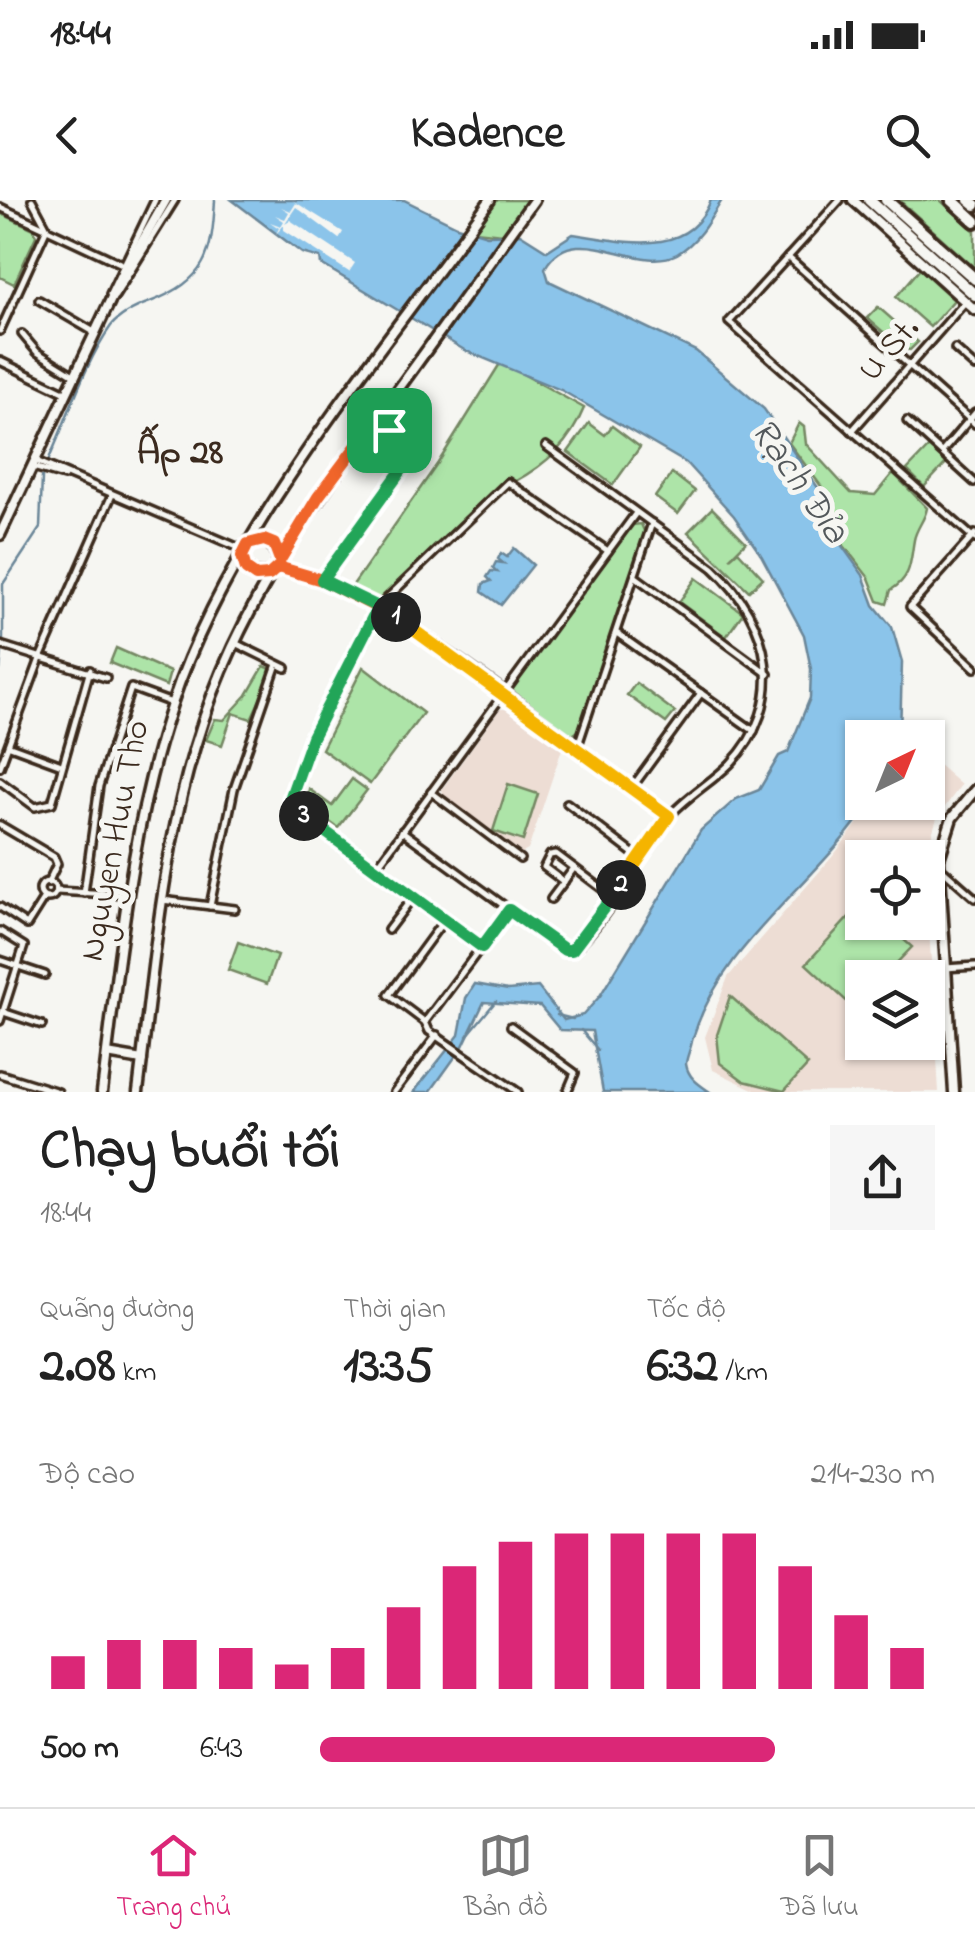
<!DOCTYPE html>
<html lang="vi">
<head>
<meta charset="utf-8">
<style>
  body { margin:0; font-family:"Indie Flower",sans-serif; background:#f6f6f6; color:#222; height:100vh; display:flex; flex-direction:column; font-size:38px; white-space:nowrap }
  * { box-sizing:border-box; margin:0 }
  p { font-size:32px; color:#767676 }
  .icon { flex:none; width:55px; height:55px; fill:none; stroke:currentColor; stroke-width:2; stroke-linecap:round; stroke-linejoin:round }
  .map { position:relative; height:892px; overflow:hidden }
  .details { display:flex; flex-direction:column; background:#fff; flex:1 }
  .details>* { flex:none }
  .needle { width:65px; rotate:43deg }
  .fabs { position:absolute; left:845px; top:520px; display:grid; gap:20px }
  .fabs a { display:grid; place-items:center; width:100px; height:100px; border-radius:0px; background:#fff; box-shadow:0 2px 8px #0004; font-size:50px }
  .pin { position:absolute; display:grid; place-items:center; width:85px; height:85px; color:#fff; margin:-42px; border-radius:20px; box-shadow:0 5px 15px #0006 }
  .km { position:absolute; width:50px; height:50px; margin:-25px; border-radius:50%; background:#222; color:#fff; font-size:28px; line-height:50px; text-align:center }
  .round { display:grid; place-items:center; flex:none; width:105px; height:105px; border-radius:0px; background:#f6f6f6 }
  .summary { display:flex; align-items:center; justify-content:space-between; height:170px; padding:0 40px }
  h1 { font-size:55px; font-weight:700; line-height:75px }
  .stats { display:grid; grid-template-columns:repeat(3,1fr); gap:15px; height:170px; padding:10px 40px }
  .stats div { display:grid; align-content:center }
  .stats b { font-size:50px; font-weight:700 }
  .stats small { font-size:28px; font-weight:400 }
  .stats p { font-size:28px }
  .chart { height:280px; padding:20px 40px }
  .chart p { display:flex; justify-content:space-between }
  .chart svg { width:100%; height:180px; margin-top:10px; stroke:#db2777; stroke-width:6 }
  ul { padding:0 40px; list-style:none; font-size:32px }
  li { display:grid; grid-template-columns:160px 120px 1fr; align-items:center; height:75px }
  li i { height:25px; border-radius:12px; background:#db2777 }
  .status { display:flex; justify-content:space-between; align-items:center; height:70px; padding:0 50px; background:#fff; direction:ltr }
  .status svg { height:28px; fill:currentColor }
  header { display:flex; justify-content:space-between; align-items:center; height:130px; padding:0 40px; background:#fff; font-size:45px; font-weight:700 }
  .tabs { display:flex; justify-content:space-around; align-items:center; height:140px; border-top:2px solid #e0e0e0; background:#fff; font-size:28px; color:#767676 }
  .tabs a { display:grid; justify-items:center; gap:5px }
  .tabs .active { color:#db2777 }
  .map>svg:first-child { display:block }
  .built { fill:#edddd4; fill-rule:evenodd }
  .green { fill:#ade4a8; stroke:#748763; stroke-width:2.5 }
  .water { fill:#8bc4ea; stroke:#6b8698; stroke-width:2.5 }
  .pier { fill:#f6f6f2 }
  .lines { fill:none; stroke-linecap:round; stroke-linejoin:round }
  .stream { stroke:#6b8698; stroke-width:2.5 }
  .street-casing { stroke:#3b2a1e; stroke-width:12 }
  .secondary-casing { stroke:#3b2a1e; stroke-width:15 }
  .primary-casing { stroke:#3b2a1e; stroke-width:15 }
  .highway-casing { stroke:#3b2a1e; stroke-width:18 }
  .street { stroke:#f6f6f2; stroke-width:5 }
  .secondary { stroke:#f6f6f2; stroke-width:8 }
  .primary { stroke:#f6f6f2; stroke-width:8 }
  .highway { stroke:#f6f6f2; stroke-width:10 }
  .split-1-casing { stroke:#fff; stroke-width:20 }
  .split-2-casing { stroke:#fff; stroke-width:20 }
  .split-3-casing { stroke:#fff; stroke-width:20 }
  .split-4-casing { stroke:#fff; stroke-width:20 }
  .split-1 { stroke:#f0652b; stroke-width:12 }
  .split-2 { stroke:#f5b400; stroke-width:12 }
  .split-3 { stroke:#22a559; stroke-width:12 }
  .split-4 { stroke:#22a559; stroke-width:12 }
  .labels { text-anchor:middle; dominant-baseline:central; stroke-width:10; stroke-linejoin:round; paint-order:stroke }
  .street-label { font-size:35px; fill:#3b2a1e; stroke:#f6f6f2 }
  .neighbourhood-label { font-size:38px; font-weight:bold; fill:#3b2a1e; stroke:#f6f6f2 }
  .water-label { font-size:38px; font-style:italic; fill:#53585b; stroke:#f6f6f2 }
</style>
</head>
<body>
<div class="status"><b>18:44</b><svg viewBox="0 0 49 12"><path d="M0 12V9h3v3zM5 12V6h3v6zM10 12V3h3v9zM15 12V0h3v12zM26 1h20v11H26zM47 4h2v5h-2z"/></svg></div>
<header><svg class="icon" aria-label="back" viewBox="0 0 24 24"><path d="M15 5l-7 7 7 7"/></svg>Kadence<svg class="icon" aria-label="search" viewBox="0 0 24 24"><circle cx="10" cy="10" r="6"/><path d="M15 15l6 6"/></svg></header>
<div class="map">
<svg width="975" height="892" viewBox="0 0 975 892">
  <rect width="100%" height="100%" fill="#f6f6f2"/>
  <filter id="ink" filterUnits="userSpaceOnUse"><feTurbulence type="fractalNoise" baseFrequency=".01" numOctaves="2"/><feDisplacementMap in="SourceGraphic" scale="20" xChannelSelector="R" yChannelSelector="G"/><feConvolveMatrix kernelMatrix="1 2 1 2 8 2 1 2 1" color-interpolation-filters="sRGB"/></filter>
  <g filter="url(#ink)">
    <g class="built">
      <polygon points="500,509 508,509 562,549 528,650 522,653 443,595 442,589"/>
      <path d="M928 556 961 585 937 618 925 657 862 658V722H928V712L939 892H759L713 870 705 837 728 777 833 656 873 603 928 602ZM862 778H928V842H862Z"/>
    </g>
    <g class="green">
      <polygon points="497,0 527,0 502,34 475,31"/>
      <polygon points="899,0 940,0 975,31 975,68"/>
      <polygon points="0,13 34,29 36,36 14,84 0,77"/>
      <polygon points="920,69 954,100 930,127 896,97"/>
      <polygon points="878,107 918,142 910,150 903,149 867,118"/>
      <path d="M501 162 584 208C570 243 547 264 514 282L507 280 378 407 348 392 438 263Z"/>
      <polygon points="589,223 605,235 612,226 640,247 613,285 568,252"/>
      <path d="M799 223 804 227 806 244 851 293 875 295 893 273 927 308C925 320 916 328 914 340 910 362 912 377 891 390L887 404 878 401 869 378 838 338 824 290 789 243Z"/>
      <polygon points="930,246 947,262 924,287 907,270"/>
      <polygon points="672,273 695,291 678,314 655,297"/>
      <polygon points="712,308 746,342 730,358 738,351 763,378 749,391 688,332"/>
      <polygon points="641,324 645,333 581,529 571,536 514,494 512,488 632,325"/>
      <polygon points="696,378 743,413 726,437 679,402"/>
      <polygon points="116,448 170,472 166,486 110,463"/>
      <polygon points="264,466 274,470 251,519 233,513 222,545 206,540 215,519 224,520 247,495"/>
      <polygon points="363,467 423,513 370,584 322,549"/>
      <polygon points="636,483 675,512 666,523 627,495"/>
      <polygon points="352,579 367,590 338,628 306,605 309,589 332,606"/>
      <polygon points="508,584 538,594 523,641 493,631"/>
      <polygon points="862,703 862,722 885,723 912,747 883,777 862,778 862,800 855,809 806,764"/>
      <polygon points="238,742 277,756 267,784 228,770"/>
      <polygon points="730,796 808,865 784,891 744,881 720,863 717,835"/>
    </g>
    <g class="water">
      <path d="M232 0H404L457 26 487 35 520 34 547 51 573 34C624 41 687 60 711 0H722C710 20 698 42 677 54 636 75 575 16 545 68L549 81 696 151 764 209 821 292 832 332 863 375 874 405 892 427 902 462 900 537 862 538V602L869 603C816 686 720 743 692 841 691 848 686 858 686 864 688 878 700 885 710 892H603L592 831 560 830 540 806 484 802 463 846 430 892H414L459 835 466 798 475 784 508 790 538 787 564 820 583 815 600 796 701 630 736 599 759 590 779 556 788 552 810 498 811 469 804 435 761 355 734 316 686 263 561 190 466 151 321 64 320 58 302 53Z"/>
      <polygon points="514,348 533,365 501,405 482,392 483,384 491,381 487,377 491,371 497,372 493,368 496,362 503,363 498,359 501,353 507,357"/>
    </g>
    <polygon class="pier" points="292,0 343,32 339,39 296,7 285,23 290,20 355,63 349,72 284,30 284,25 276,34 279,28 270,22 281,26 284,21 275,15 285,19 289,12 281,7 291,11 296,3"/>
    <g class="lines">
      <g class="stream">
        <path d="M48 261C68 218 84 164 111 126 121 114 136 107 150 102 206 80 212 56 215 0"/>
        <polyline points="3,442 3,384 40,328 42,277"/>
        <polyline points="0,470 2,451"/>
        <polyline points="557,815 573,819"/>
        <polyline points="581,830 598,850"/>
        <polyline points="467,836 496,801"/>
      </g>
      <g class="street-casing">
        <g id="street">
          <polyline points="840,0 729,122 975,339"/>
          <polyline points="0,7 122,64"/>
          <polyline points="788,57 975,224"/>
          <polyline points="110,94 155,0"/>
          <polyline points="115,96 175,0"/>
          <polyline points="39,100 94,132"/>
          <polyline points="0,131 47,28 32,0"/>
          <polyline points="22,134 37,152 74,175"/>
          <polyline points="955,149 975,167"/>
          <polyline points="0,161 66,193"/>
          <polyline points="907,221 974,282"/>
          <polyline points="852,231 966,101"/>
          <polyline points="942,252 975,213"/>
          <polyline points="36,261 244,350"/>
          <polyline points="33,267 64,276"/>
          <polyline points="975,334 910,407 975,468"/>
          <path d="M277 367C427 411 544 528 669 616"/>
          <polyline points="636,377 768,474"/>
          <polyline points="322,380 416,250 375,221"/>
          <polyline points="618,434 754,531"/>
          <polyline points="235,443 286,468"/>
          <polyline points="0,445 106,478"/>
          <polyline points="10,546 59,564"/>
          <polyline points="577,548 652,323"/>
          <polyline points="0,567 41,456 112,295"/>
          <polyline points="0,581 35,607 52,603 90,470"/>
          <polyline points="631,589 701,493"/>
          <polyline points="431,592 520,659"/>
          <polyline points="567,603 639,658"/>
          <polyline points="0,625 54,657 57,664 48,683"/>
          <path d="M402 631 565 750H573C606 724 639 655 667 619 684 598 711 583 730 564 789 503 771 421 713 368L546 246"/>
          <polyline points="940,667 975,698"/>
          <polyline points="375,669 636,313"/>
          <polyline points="564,682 544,667 550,655 556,654 613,697"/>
          <circle cx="48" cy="690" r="8"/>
          <polyline points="56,691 128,695"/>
          <polyline points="84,693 99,586 131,488 172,503"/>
          <polyline points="551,699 574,668"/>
          <polyline points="162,700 235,709"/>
          <polyline points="210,706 234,589 277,464"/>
          <polyline points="0,707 27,725 44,698"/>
          <polyline points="444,720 389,795 425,822 429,831 518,892"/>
          <polyline points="388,730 413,697"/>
          <polyline points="0,731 24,746 0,821"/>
          <polyline points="482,747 292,607 290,599 312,537 378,407 508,282 608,351"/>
          <polyline points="0,760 45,775"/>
          <polyline points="945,768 975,766"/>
          <polyline points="3,812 42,825"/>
          <polyline points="425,822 509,710"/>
          <polyline points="511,826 575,873 567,892"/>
          <polyline points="0,874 58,892"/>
          <polyline points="394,892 437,835"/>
        </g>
      </g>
      <g class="secondary-casing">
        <g id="secondary">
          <polyline points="0,335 119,82 166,0"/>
          <polyline points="107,854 142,860"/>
          <polyline points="954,892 939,659 952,618 975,590"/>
        </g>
      </g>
      <g class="primary-casing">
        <g id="primary">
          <polyline points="853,0 975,110"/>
          <polyline points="253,341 269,341 280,360"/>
          <polyline points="242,357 250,373 269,375"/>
          <path d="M102 892C119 762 130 630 172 504 229 330 383 150 490 0"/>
          <path d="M138 892C156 750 165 605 222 471 261 379 316 301 375 221 429 148 481 74 534 0"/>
        </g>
      </g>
      <g class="highway-casing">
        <g id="highway">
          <polyline points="869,0 975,95"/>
          <polyline points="886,0 975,79"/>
          <polyline points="952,0 975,21"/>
          <polyline points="969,0 975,5"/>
        </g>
      </g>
      <use href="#street" class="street"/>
      <use href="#secondary" class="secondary"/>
      <use href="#primary" class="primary"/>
      <use href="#highway" class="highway"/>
    </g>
  </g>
  <g class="lines" filter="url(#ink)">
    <g class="split-1-casing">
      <polyline id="split-1" points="389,230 376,220 318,297 280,360 274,344 264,340 248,344 242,356 246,369 256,376 269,375 278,367 322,380 396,417"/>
    </g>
    <g class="split-2-casing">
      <polyline id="split-2" points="396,417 669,616 621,685"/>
    </g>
    <g class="split-3-casing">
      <polyline id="split-3" points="304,616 482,747 509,710 565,750 572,750 621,685"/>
    </g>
    <g class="split-4-casing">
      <polyline id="split-4" points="304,616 292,607 290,599 312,537 378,407 322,380 416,250 389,230"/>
    </g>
    <use href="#split-1" class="split-1"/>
    <use href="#split-2" class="split-2"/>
    <use href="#split-3" class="split-3"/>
    <use href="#split-4" class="split-4"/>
  </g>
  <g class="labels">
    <g class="street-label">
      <text transform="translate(890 150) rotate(-49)">U St.</text>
      <text transform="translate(116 641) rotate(-79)">Nguyen Huu Tho</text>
    </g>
    <g class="neighbourhood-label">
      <text x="180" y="254">Ấp 28</text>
    </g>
    <g class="water-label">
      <text transform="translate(798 282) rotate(55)">Rạch Đỉa</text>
    </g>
  </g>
</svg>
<div class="fabs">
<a><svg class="needle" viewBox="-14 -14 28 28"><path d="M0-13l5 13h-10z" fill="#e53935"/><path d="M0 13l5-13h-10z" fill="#767676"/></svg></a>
<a><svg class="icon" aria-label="locate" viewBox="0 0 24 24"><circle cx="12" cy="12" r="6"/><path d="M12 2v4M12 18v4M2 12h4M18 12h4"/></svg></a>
<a><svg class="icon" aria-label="layers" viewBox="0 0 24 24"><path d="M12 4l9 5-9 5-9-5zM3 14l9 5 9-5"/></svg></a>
</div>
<div class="pin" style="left:389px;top:230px;background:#1e9e55"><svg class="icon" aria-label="arrive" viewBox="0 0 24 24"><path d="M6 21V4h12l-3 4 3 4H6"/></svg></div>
<b class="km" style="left:396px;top:417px">1</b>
<b class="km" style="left:621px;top:685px">2</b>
<b class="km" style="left:304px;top:616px">3</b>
</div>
<section class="details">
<div class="summary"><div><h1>Chạy buổi tối</h1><p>18:44</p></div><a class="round"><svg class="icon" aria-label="share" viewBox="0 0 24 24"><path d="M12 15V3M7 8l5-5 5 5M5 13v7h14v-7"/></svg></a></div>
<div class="stats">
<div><p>Quãng đường</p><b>2.08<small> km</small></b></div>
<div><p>Thời gian</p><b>13:35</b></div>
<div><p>Tốc độ</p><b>6:32<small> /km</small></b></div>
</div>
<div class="chart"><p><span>Độ cao</span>214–230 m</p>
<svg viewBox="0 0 160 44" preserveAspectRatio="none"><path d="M5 44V36M15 44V32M25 44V32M35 44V34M45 44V38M55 44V34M65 44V24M75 44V14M85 44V8M95 44V6M105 44V6M115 44V6M125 44V6M135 44V14M145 44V26M155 44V34"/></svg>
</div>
<ul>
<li><b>500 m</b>6:43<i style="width:74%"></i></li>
</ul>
</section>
<nav class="tabs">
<a class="active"><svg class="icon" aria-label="home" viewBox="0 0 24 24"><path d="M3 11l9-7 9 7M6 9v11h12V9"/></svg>Trang chủ</a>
<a><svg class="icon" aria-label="map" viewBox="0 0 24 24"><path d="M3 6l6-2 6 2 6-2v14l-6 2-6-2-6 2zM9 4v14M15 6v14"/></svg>Bản đồ</a>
<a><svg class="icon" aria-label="saved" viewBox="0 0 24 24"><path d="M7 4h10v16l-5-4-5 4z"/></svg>Đã lưu</a>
</nav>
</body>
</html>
